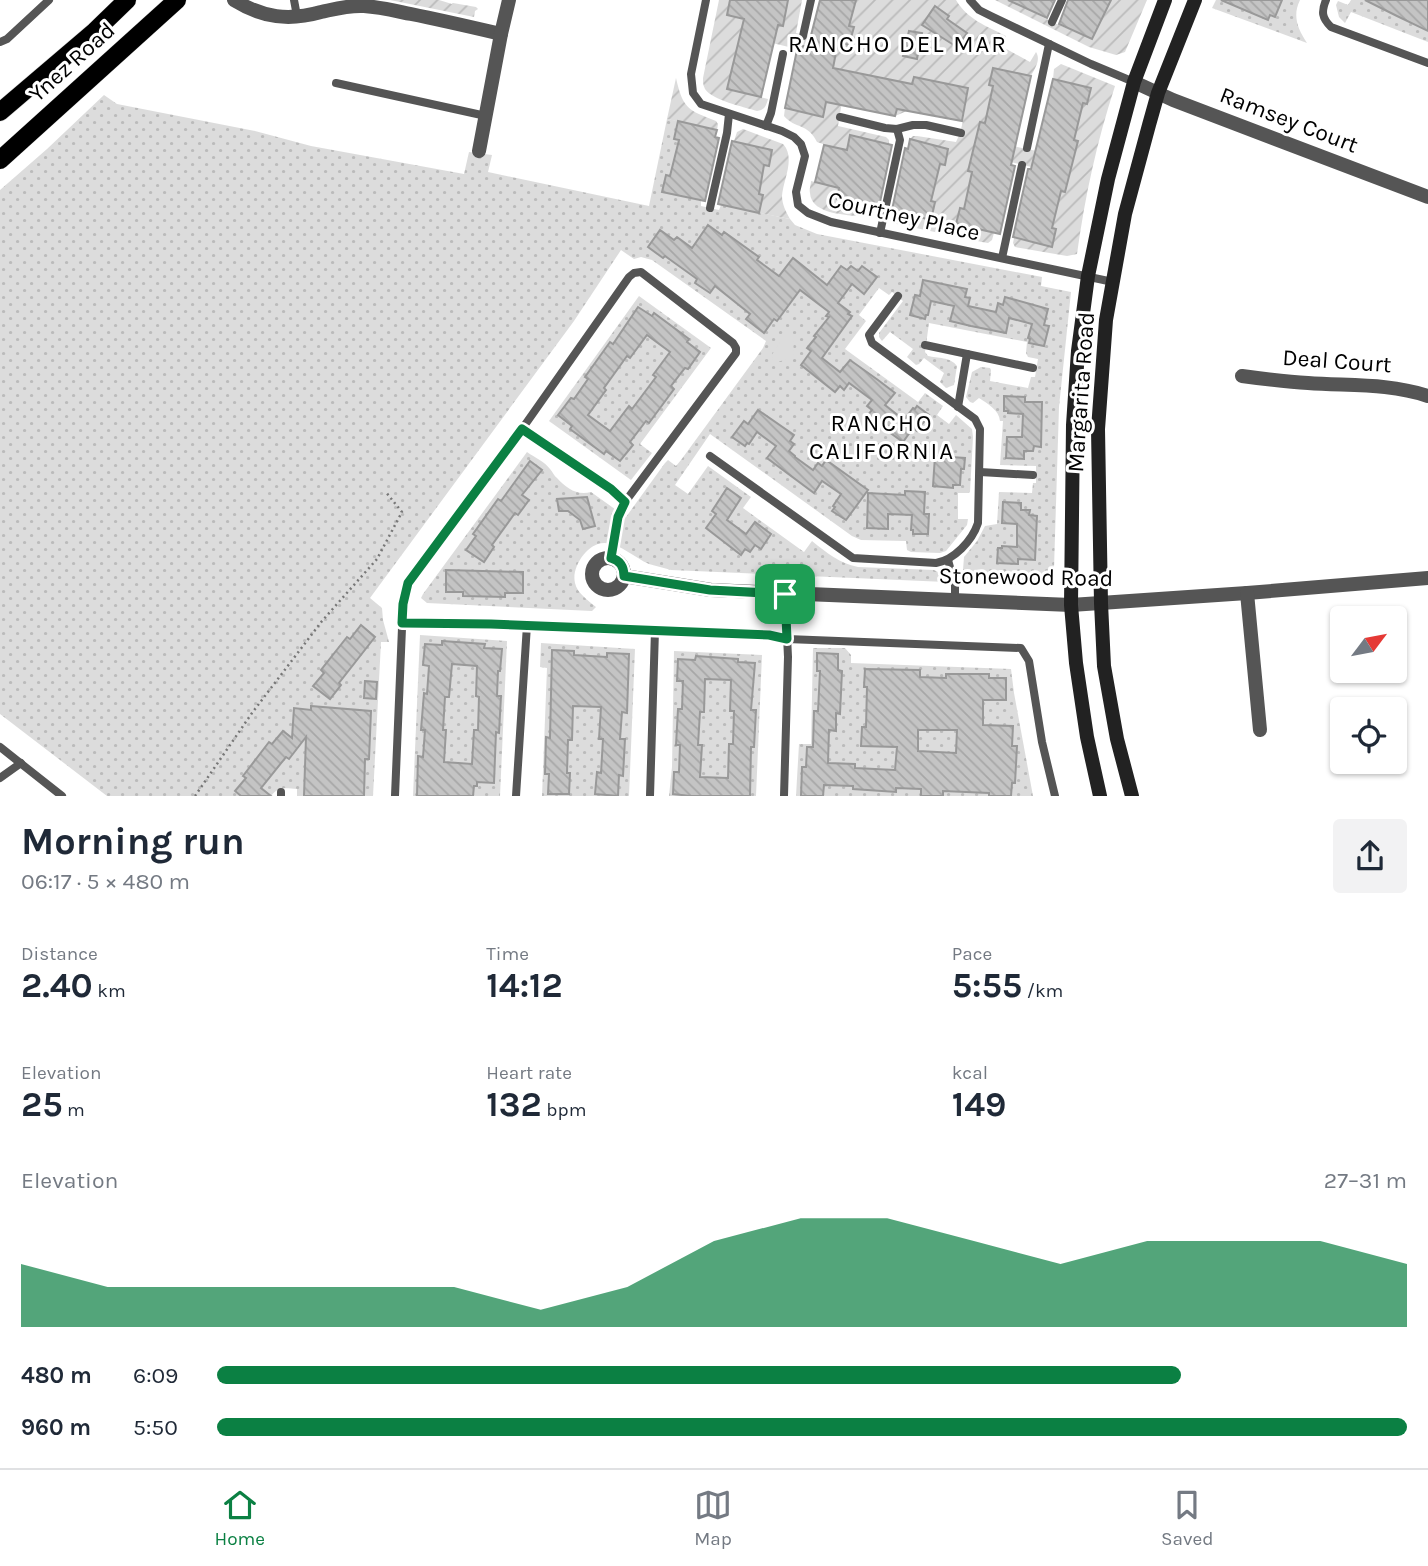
<!DOCTYPE html>
<html lang="en">
<head>
<meta charset="utf-8">
<style>
  body { margin:0; font-family:Karla,sans-serif; background:#f2f2f3; color:#1f2937; height:100vh; display:flex; flex-direction:column; font-size:26px; white-space:nowrap }
  * { box-sizing:border-box; margin:0 }
  p { font-size:23px; color:#747a83 }
  .icon { flex:none; width:38px; height:38px; fill:none; stroke:currentColor; stroke-width:2; stroke-linecap:round; stroke-linejoin:round }
  .map { position:relative; height:796px; overflow:hidden }
  .panel { display:flex; flex-direction:column; background:#fff; flex:1 }
  .panel>* { flex:none }
  .needle { width:46px; rotate:58deg }
  .fabs { position:absolute; left:1330px; top:606px; display:grid; gap:14px }
  .fabs a { display:grid; place-items:center; width:77px; height:77px; border-radius:7px; background:#fff; box-shadow:0 2px 5px #0004; font-size:35px }
  .pin { position:absolute; display:grid; place-items:center; width:60px; height:60px; color:#fff; margin:-30px; border-radius:14px; box-shadow:0 4px 10px #0006 }
  .round { display:grid; place-items:center; flex:none; width:74px; height:74px; border-radius:7px; background:#f2f2f3 }
  .overview { display:flex; align-items:center; justify-content:space-between; height:119px; padding:0 21px }
  h1 { font-size:38px; font-weight:700; line-height:52px }
  .metrics { display:grid; grid-template-columns:repeat(3,1fr); gap:10px; height:119px; padding:7px 21px }
  .metrics div { display:grid; align-content:center }
  .metrics b { font-size:35px; font-weight:700 }
  .metrics small { font-size:19px; font-weight:400 }
  .metrics p { font-size:19px }
  .chart { height:196px; padding:14px 21px }
  .chart p { display:flex; justify-content:space-between }
  .chart svg { width:100%; height:126px; margin-top:7px; fill:#0b8043; opacity:.7 }
  ul { padding:0 21px; list-style:none; font-size:23px }
  li { display:grid; grid-template-columns:112px 84px 1fr; align-items:center; height:52px }
  li i { height:18px; border-radius:9px; background:#0b8043 }
  .tabs { display:flex; justify-content:space-around; align-items:center; height:98px; border-top:2px solid #e0e1e3; background:#fff; font-size:19px; color:#747a83 }
  .tabs a { display:grid; justify-items:center; gap:4px }
  .tabs .on { color:#0b8043 }
  .map>svg:first-child { display:block }
  .grass { fill:url(#grass-dots) }
  .park { fill:#dcdcdc }
  .garden { fill:url(#garden-furrows) }
  .building { fill:url(#building-back-hatch); stroke:#999; stroke-width:2; fill-rule:evenodd }
  .lines { fill:none; stroke-linecap:round; stroke-linejoin:round }
  .primary-casing { stroke:#dbdbdb; stroke-width:19 }
  .path { stroke:#777; stroke-width:2.5; stroke-dasharray:2 3.5; stroke-linecap:butt }
  .lane { stroke:#555; stroke-width:8 }
  .street { stroke:#555; stroke-width:14 }
  .secondary { stroke:#222; stroke-width:14 }
  .primary { stroke:#000; stroke-width:18 }
  .route-casing { stroke:#fff; stroke-width:14 }
  .route { stroke:#0b8043; stroke-width:9 }
  .labels { text-anchor:middle; dominant-baseline:central; stroke-width:6; stroke-linejoin:round; paint-order:stroke }
  .street-label { font-size:23px; fill:#000; stroke:#fff }
  .neighbourhood-label { font-size:24px; letter-spacing:2px; fill:#000; stroke:#fff }
</style>
</head>
<body>
<div class="map">
<svg width="1428" height="796" viewBox="0 0 1428 796">
  <defs>
    <pattern id="grass-dots" width="8" height="8" patternUnits="userSpaceOnUse" patternTransform="scale(1.75)"><rect width="8" height="8" fill="#dcdcdc"/><path d="M2 2h.1M6 6h.1" fill="none" stroke="#bbb" stroke-width="1.8" stroke-linecap="round"/></pattern>
    <pattern id="garden-furrows" width="10" height="10" patternUnits="userSpaceOnUse" patternTransform="scale(1.75)"><rect width="10" height="10" fill="#dcdcdc"/><path d="M-1 1l2-2M0 10L10 0M9 11l2-2" fill="none" stroke="#bbb"/></pattern>
    <pattern id="building-back-hatch" width="6" height="6" patternUnits="userSpaceOnUse" patternTransform="scale(1.75)"><rect width="6" height="6" fill="#c4c4c4"/><path d="M-1 5l2 2M0 0l6 6M5-1l2 2" fill="none" stroke="#a7a7a7"/></pattern>
  </defs>
  <rect width="100%" height="100%" fill="#fff"/>
  <g class="grass">
    <path d="M1216 0H1300C1292 16 1298 29 1307 43L1212 8Z"/>
    <polygon points="1351,0 1428,0 1428,42 1351,12 1345,23 1339,17 1336,5 1338,1 1348,5"/>
    <path d="M104 95 117 104 255 131 311 146 464 174 469 152 492 155 488 172 649 206 667 119 678 121 675 138 679 140 670 176H666L663 192 701 201V206L719 210 721 205 790 219 795 225 817 234 1042 277 1041 286 1071 292 1059 407 1054 569 1039 585 962 583 964 557 977 541 985 526 997 524 999 492 1032 493 1033 483H1036V466L1000 465 1003 421H1000C999 410 988 404 979 398L973 403 970 402 966 397 972 372 981 367 990 368 991 370 990 381 1028 388 1031 377H1035L1038 359 1028 357 1026 353 1027 342 929 323 925 352 928 356C937 358 951 357 957 366L954 385 946 388 940 382 944 373 924 358 919 364 916 365 907 357 913 349 890 332 882 341 879 337V333L903 301 892 292 889 295 879 288 859 315 866 321 845 349 918 402 925 393 943 406 937 415 949 424 956 415 972 429 973 437 970 492 968 493H958V519H968L967 525 946 551 940 553 911 552 907 550 906 541 861 540 852 536 710 434 675 485 688 494 708 466 751 497 743 508 804 552 812 541C827 553 839 563 858 567L934 570 944 575 946 582 671 570C664 568 656 566 649 564 635 558 621 544 605 543 588 542 571 567 575 583 577 593 589 601 596 607L592 611 427 603 421 598 423 594 527 452C534 457 545 462 550 469 553 472 554 476 557 478 566 488 577 496 591 492L626 517 665 463 668 460 676 466 681 460 763 348 766 341 652 260 641 257 634 259 621 250 574 321 370 598 382 608 383 620 389 642H381L373 796H297V789C286 788 278 786 271 796H107L0 714V190L47 149Z"/>
    <polygon points="639,296 711,348 640,444 652,453 631,480 549,421"/>
    <polygon points="420,635 507,641 500,796 413,796"/>
    <polygon points="541,643 635,649 629,796 542,796 547,668 540,667"/>
    <polygon points="813,648 845,648 851,655 851,663 1011,669 1014,693 1033,796 796,796 799,744 811,744"/>
    <polygon points="674,651 762,655 756,796 669,796 672,767"/>
  </g>
  <path class="park" d="M786 333H789L793 338 794 355C790 360 780 362 774 361L771 356Z"/>
  <g class="garden">
    <polygon points="390,0 439,0 452,4 453,3 476,7 478,9 475,11 474,17"/>
    <path d="M719 0H730L728 15 782 26 788 0H802L796 33 849 45 853 27 849 26 856 0H956C967 19 986 26 1006 36L1001 46 1030 62 1036 52C1041 60 1035 68 1031 76L993 68 989 85 993 86 985 123 977 138C1009 146 1041 151 1074 159L1078 141 1074 140 1083 103 1087 104 1091 89 1053 79 1054 69 1061 64 1115 86C1097 141 1085 196 1077 254L1067 256 1015 247 1013 243 1014 238 1052 246 1056 229 1052 228 1061 191 1065 192 1069 176 973 153 968 171 972 172 964 209 959 208 956 224 994 233 992 240 988 243 982 242 897 224 893 220V210L931 219 935 202 931 201 940 164 945 165 948 149 910 139 913 136H917L956 142C964 128 965 105 968 88L914 77 907 111 895 116 902 82 847 71 838 126 886 137 889 140V144L840 183 837 198 875 207 873 215 869 217C852 215 811 216 810 193 809 189 811 185 811 181L827 185 835 148 817 142C808 123 795 129 784 116L785 108 823 116 827 99 798 45 797 49 740 35 727 89 768 99C766 107 764 110 757 111 744 107 712 100 705 89 703 84 703 83 703 78Z"/>
    <polygon points="995,0 1011,0 1052,22 1092,39 1111,0 1147,0 1125,52 1116,55 1089,47"/>
    <path d="M676 78C683 109 688 110 716 121L718 124 717 130 667 119Z"/>
    <path d="M743 129 783 144C796 158 783 180 782 196 782 204 786 212 790 219L759 213 763 195 759 194 764 165 769 166 772 150 734 141 737 132Z"/>
  </g>
  <g class="building">
    <polygon points="730,0 788,0 783,26 778,25 761,97 727,89 744,19 727,15"/>
    <polygon points="820,0 856,0 849,26 854,27 849,45 838,42 833,68 912,84 914,77 968,88 962,121 897,109 895,116 826,102 823,117 785,108 798,45 808,47"/>
    <polygon points="1008,0 1055,0 1047,18"/>
    <polygon points="1068,0 1111,0 1092,39 1059,24"/>
    <polygon points="1221,0 1282,0 1275,17 1270,15 1268,20"/>
    <polygon points="1365,0 1428,0 1428,31 1397,16"/>
    <polygon points="935,6 949,16 947,19 967,33 957,47 922,25"/>
    <polygon points="909,31 922,33 917,59 903,56"/>
    <polygon points="993,68 1031,76 1011,165 1015,166 1000,234 956,224 960,208 964,209 972,172 968,171 980,122 985,123 993,86 989,85"/>
    <polygon points="1053,79 1091,88 1087,104 1083,103 1074,140 1078,141 1065,192 1061,191 1052,228 1056,229 1052,247 1013,237 1028,169 1031,169"/>
    <polygon points="678,121 717,130 715,137 719,138 705,201 662,192 666,175 670,176 679,140 674,139"/>
    <polygon points="850,135 892,145 879,207 875,206 875,207 837,199 839,188 815,182 824,145 847,150"/>
    <polygon points="910,139 948,149 945,165 940,164 931,201 935,202 931,220 892,210 905,148 908,149"/>
    <polygon points="732,141 772,150 769,166 764,165 759,194 763,195 759,213 718,204"/>
    <polygon points="708,225 722,235 724,232 759,257 757,260 779,276 793,258 827,285 841,266 847,270 851,266 858,271 862,266 877,277 864,294 852,284 838,303 850,312 848,314 852,316 822,358 840,372 850,360 878,380 895,393 885,405 904,420 913,408 915,409 917,406 929,415 917,431 913,428 903,442 867,416 872,410 867,406 872,400 849,383 844,390 840,386 835,392 801,365 811,351 807,348 816,337 814,336 829,317 826,316 829,312 800,290 777,321 774,319 764,333 746,319 750,314 715,286 710,293 695,283 697,279 665,256 663,258 648,247 660,230 674,240 677,237 692,248"/>
    <polygon points="923,280 967,289 965,297 970,298 968,306 996,312 998,303 1003,305 1005,297 1048,309 1044,325 1049,326 1044,346 1029,343 1030,339 1028,338 1032,324 1009,318 1006,333 971,326 950,321 954,306 931,301 928,315 926,315 925,319 910,315 915,295 920,296"/>
    <path d="M638 307 652 316 654 313 689 339 687 342 700 352 688 369 685 368 671 386 674 389 649 423 646 421 630 442 633 445 620 461 606 451 604 454 570 429 572 426 558 415 571 398 574 399 588 379 585 377 610 342 613 344ZM647 335 670 352 653 375 656 377 632 409 629 406 610 431 588 415 606 390 604 388 627 356 630 358Z"/>
    <polygon points="1004,396 1025,397 1025,402 1042,402 1041,447 1034,446 1033,451 1024,451 1024,459 1006,458 1007,437 1022,437 1023,414 1008,413 1008,411 1004,411"/>
    <polygon points="758,410 794,435 790,441 794,444 789,451 795,456 795,457 813,470 818,463 822,466 826,460 868,490 846,520 832,511 835,507 833,506 841,494 822,481 814,493 767,458 776,446 757,432 749,444 747,443 745,446 732,437 744,421 748,424"/>
    <polygon points="935,456 965,458 964,469 961,469 960,485 953,485 953,488 933,486"/>
    <polygon points="530,461 542,470 522,495 529,500 518,515 515,513 492,545 494,547 484,562 466,550 476,536 473,534 498,499 501,501"/>
    <polygon points="727,488 741,498 727,520 746,534 755,522 771,534 761,549 755,545 750,552 745,549 741,555 706,528 716,514 712,511"/>
    <polygon points="905,491 925,492 924,514 929,514 928,534 913,534 913,530 911,530 912,515 888,514 888,529 867,528 868,493 905,495"/>
    <polygon points="587,497 595,526 583,529 580,520 568,511 559,511 557,499"/>
    <polygon points="1003,502 1021,503 1021,510 1030,510 1029,515 1037,516 1035,560 1018,559 1018,564 997,563 998,548 1002,548 1002,546 1017,547 1017,524 1002,523"/>
    <polygon points="446,570 523,572 523,593 505,593 505,597 463,596 463,592 446,592"/>
    <polygon points="361,625 375,637 339,683 341,685 330,699 313,686 324,673 321,670 347,637 350,639"/>
    <path d="M442 641 485 644 484 648 502 649 500 671H498L497 696H501L499 733 496 732 494 783 477 782V786H474L473 796H417L418 756 423 757 425 730H421L424 693 427 694 429 666 423 665 425 644 442 645ZM452 664 477 666 476 696 479 697 478 730H474L472 764 444 762 446 730H443L445 697H449Z"/>
    <polygon points="552,650 574,651 574,655 607,657 607,653 629,654 627,713 622,712 620,739 625,739 623,776 619,775 618,796 595,794 597,772 601,773 603,739 599,739 601,707 573,706 572,740 568,740 567,773 570,773 569,794 548,794 549,774 545,774 546,737 550,738"/>
    <path d="M817 653 838 654V670L842 671 840 714 836 713V731L829 730 828 763 855 764V768L895 770 897 747 861 746 862 727H866L867 687H864L865 669 920 670V677L946 678V674H989V678H1006V700H983V725L1013 726 1012 746H1017L1015 783H1012L1011 796H989V793L943 791V796H921V789L896 788V792L853 789V786L824 785 823 796H801L802 767H806L807 747H813L814 711H818L820 671H817ZM918 730H957L956 753 918 751Z"/>
    <path d="M696 656 738 659V662L755 663 751 710H756L754 747H751L750 796H690L673 794 674 772H679L680 745H676L678 709H682L683 681H677L678 659 695 660ZM705 679 731 680 730 711H734L733 744H729L728 778 700 777 702 745H698L700 712H704Z"/>
    <polygon points="365,681 377,682 376,699 364,698"/>
    <polygon points="311,706 371,711 369,759 365,759 364,796 304,796 306,737 289,759 286,757 261,788 271,796 241,796 235,791 246,778 243,776 269,742 272,744 283,731 292,738 294,708 311,710"/>
  </g>
  <g class="lines">
    <g class="primary-casing">
      <g id="primary">
        <polyline points="0,112 95,31 127,0"/>
        <polyline points="0,160 177,0"/>
      </g>
    </g>
    <polyline class="path" points="195,796 252,713 322,621 377,559 402,512 385,491"/>
    <g class="lane">
      <polyline points="294,0 297,16"/>
      <polyline points="706,0 691,74 693,93 701,104 782,131 794,137 801,144 805,156 796,192 798,205 808,213 831,222 1113,282"/>
      <polyline points="970,0 979,10 991,16 1091,64 1134,82"/>
      <path d="M1326 0C1321 12 1322 18 1331 27L1428 63"/>
      <polyline points="1052,22 1062,0"/>
      <polyline points="803,36 811,0"/>
      <polyline points="0,42 7,39 49,0"/>
      <polyline points="336,83 486,116"/>
      <polyline points="840,117 885,128 897,129 913,125 926,125 961,133"/>
      <polyline points="766,126 771,113 783,54"/>
      <polyline points="1027,148 1049,44"/>
      <polyline points="710,208 727,133 729,114"/>
      <polyline points="880,233 900,140 897,129"/>
      <polyline points="1002,258 1022,165"/>
      <polyline points="925,345 1033,368"/>
      <polyline points="958,407 967,354"/>
      <polyline points="522,429 611,489 625,502"/>
      <path d="M710 456 853 558 936 563C954 560 972 541 978 523L980 429 975 419 872 343 869 335 898 296"/>
      <polyline points="980,472 1033,475"/>
      <polyline points="948,560 955,585 955,600"/>
      <polyline points="402,623 491,624 769,635 787,639 1021,648 1029,661 1042,742 1055,796"/>
      <polyline points="0,747 62,796"/>
      <polyline points="0,778 21,763"/>
      <polyline points="281,796 281,792"/>
      <polyline points="395,796 403,604 408,583 522,429 629,277 634,273 641,272 733,343 736,348 736,353 625,502 618,517 611,558"/>
      <polyline points="516,796 527,625"/>
      <polyline points="650,796 655,630"/>
      <polyline points="784,796 788,657 785,594"/>
    </g>
    <g class="street">
      <path d="M234 0C263 18 289 21 321 12 335 9 349 5 364 6 380 7 396 11 411 14 441 20 471 27 501 34"/>
      <polyline points="1134,82 1173,100 1428,197"/>
      <polyline points="479,151 501,34 509,0"/>
      <path d="M1242 376C1264 379 1286 382 1308 383 1349 386 1389 383 1428 396"/>
      <circle cx="608" cy="574" r="16"/>
      <polyline points="624,576 711,590 1071,605 1247,593 1428,578"/>
      <polyline points="1247,593 1260,730"/>
    </g>
    <g class="secondary">
      <polyline points="1100,796 1087,737 1076,663 1071,605 1073,425 1078,351 1088,276 1108,179 1134,82 1165,0"/>
      <polyline points="1132,796 1117,739 1104,666 1101,603 1098,429 1106,320 1125,214 1149,125 1158,93 1195,0"/>
    </g>
    <use href="#primary" class="primary"/>
  </g>
  <g class="lines">
    <g class="route-casing">
      <path id="route" d="M522 429 611 489 625 502 618 517 611 558C620 560 624 567 624 576L710 590 785 594 787 639 769 635 491 624 402 623 403 604 408 583Z"/>
    </g>
    <use href="#route" class="route"/>
  </g>
  <g class="labels">
    <g class="street-label">
      <text transform="translate(72 62) rotate(-42)">Ynez Road</text>
      <text transform="translate(1289 120) rotate(21)">Ramsey Court</text>
      <text transform="translate(904 216) rotate(13)">Courtney Place</text>
      <text transform="translate(1337 361) rotate(4)">Deal Court</text>
      <text transform="translate(1081 392) rotate(-86)">Margarita Road</text>
      <text transform="translate(1026 577) rotate(1)">Stonewood Road</text>
    </g>
    <g class="neighbourhood-label">
      <text x="898" y="44">RANCHO DEL MAR</text>
      <text x="882" y="423">RANCHO<tspan x="882" dy="28">CALIFORNIA</tspan></text>
    </g>
  </g>
</svg>
<div class="fabs">
<a><svg class="needle" viewBox="-14 -14 28 28"><path d="M0-13l5 13h-10z" fill="#e53935"/><path d="M0 13l5-13h-10z" fill="#747a83"/></svg></a>
<a><svg class="icon" aria-label="locate" viewBox="0 0 24 24"><circle cx="12" cy="12" r="6"/><path d="M12 2v4M12 18v4M2 12h4M18 12h4"/></svg></a>
</div>
<div class="pin" style="left:785px;top:594px;background:#1e9e55"><svg class="icon" aria-label="arrive" viewBox="0 0 24 24"><path d="M6 21V4h12l-3 4 3 4H6"/></svg></div>
</div>
<section class="panel">
<div class="overview"><div><h1>Morning run</h1><p>06:17 · 5 × 480 m</p></div><a class="round"><svg class="icon" aria-label="share" viewBox="0 0 24 24"><path d="M12 15V3M7 8l5-5 5 5M5 13v7h14v-7"/></svg></a></div>
<div class="metrics">
<div><p>Distance</p><b>2.40<small> km</small></b></div>
<div><p>Time</p><b>14:12</b></div>
<div><p>Pace</p><b>5:55<small> /km</small></b></div>
</div>
<div class="metrics">
<div><p>Elevation</p><b>25<small> m</small></b></div>
<div><p>Heart rate</p><b>132<small> bpm</small></b></div>
<div><p>kcal</p><b>149</b></div>
</div>
<div class="chart"><p><span>Elevation</span>27–31 m</p>
<svg viewBox="0 0 160 44" preserveAspectRatio="none"><path d="M0 44V22L10 30L20 30L30 30L40 30L50 30L60 38L70 30L80 14L90 6L100 6L110 14L120 22L130 14L140 14L150 14L160 22V44z"/></svg>
</div>
<ul>
<li><b>480 m</b>6:09<i style="width:81%"></i></li>
<li><b>960 m</b>5:50<i style="width:100%"></i></li>
</ul>
</section>
<nav class="tabs">
<a class="on"><svg class="icon" aria-label="home" viewBox="0 0 24 24"><path d="M3 11l9-7 9 7M6 9v11h12V9"/></svg>Home</a>
<a><svg class="icon" aria-label="map" viewBox="0 0 24 24"><path d="M3 6l6-2 6 2 6-2v14l-6 2-6-2-6 2zM9 4v14M15 6v14"/></svg>Map</a>
<a><svg class="icon" aria-label="saved" viewBox="0 0 24 24"><path d="M7 4h10v16l-5-4-5 4z"/></svg>Saved</a>
</nav>
</body>
</html>
